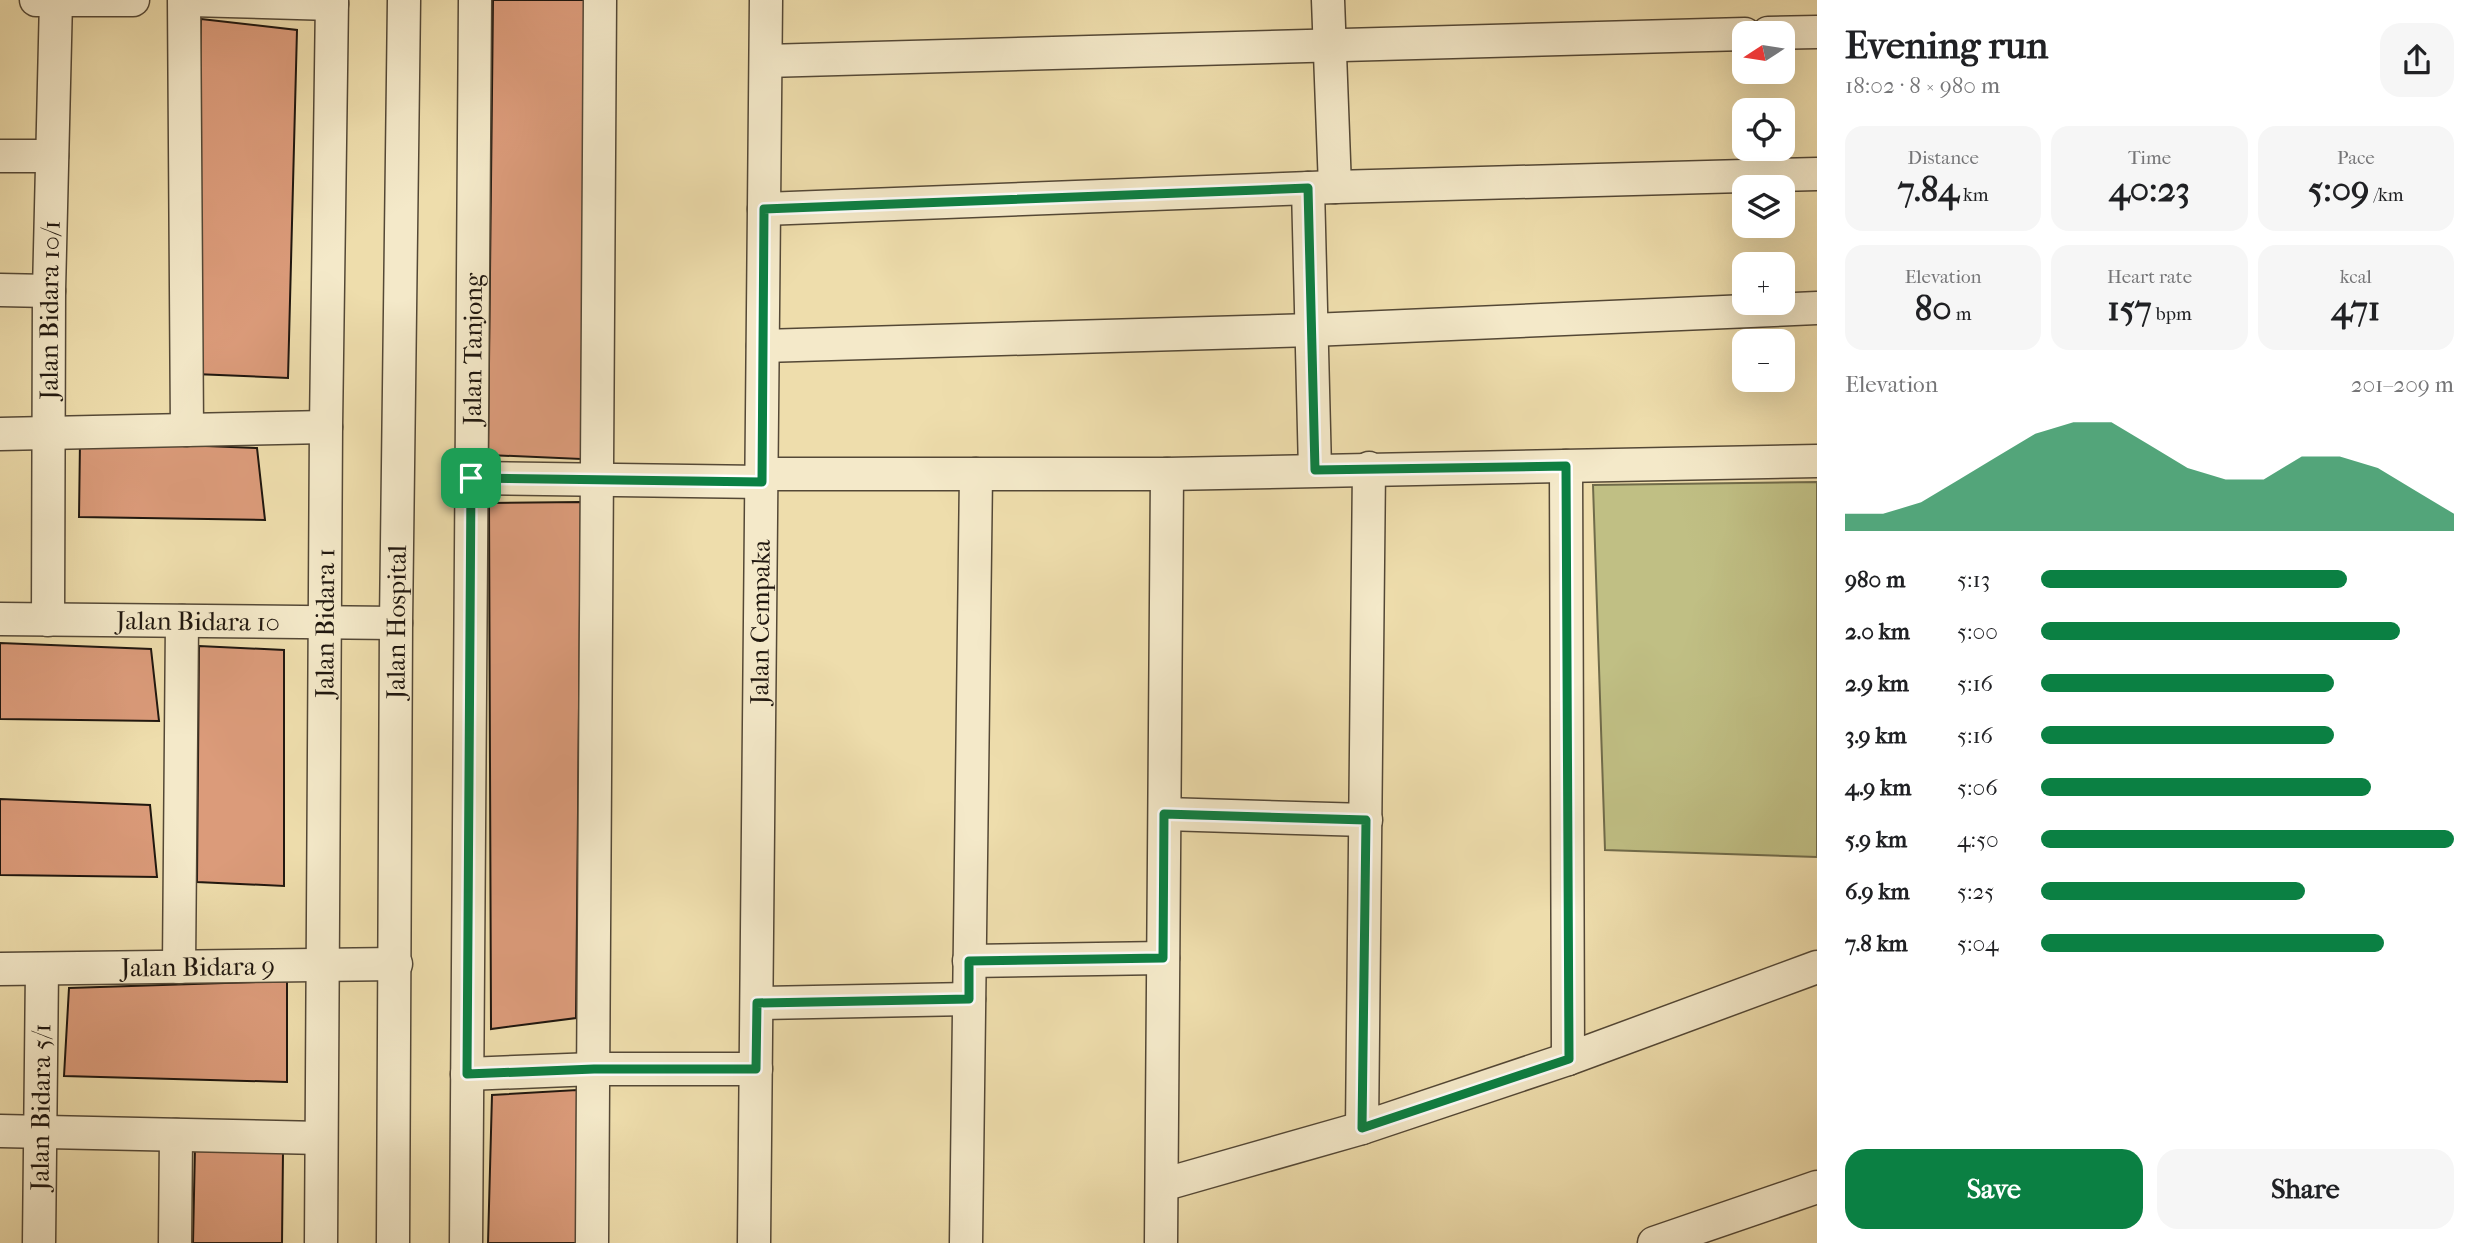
<!DOCTYPE html>
<html lang="en">
<head>
<meta charset="utf-8">
<style>
  body { margin:0; font-family:"IM FELL French Canon",serif; background:#f6f6f6; color:#202124; height:100vh; display:flex; flex-direction:column; font-size:26px; white-space:nowrap }
  * { box-sizing:border-box; margin:0 }
  p { font-size:23px; color:#757577 }
  .icon { flex:none; width:38px; height:38px; fill:none; stroke:currentColor; stroke-width:2; stroke-linecap:round; stroke-linejoin:round }
  .map { position:relative; flex:1; overflow:hidden }
  .drawer { display:flex; flex-direction:column; background:#fff; width:665px }
  .drawer>* { flex:none }
  .needle { width:46px; rotate:258deg }
  .buttons { position:absolute; left:1732px; top:21px; display:grid; gap:14px }
  .buttons a { display:grid; place-items:center; width:63px; height:63px; border-radius:14px; background:#fff; box-shadow:0 7px 28px #0002; font-size:35px }
  .pin { position:absolute; display:grid; place-items:center; width:60px; height:60px; color:#fff; margin:-30px; border-radius:14px; box-shadow:0 4px 10px #0006 }
  .round { display:grid; place-items:center; flex:none; width:74px; height:74px; border-radius:21px; background:#f6f6f6 }
  .head { display:flex; align-items:center; justify-content:space-between; height:119px; padding:0 28px }
  h1 { font-size:38px; font-weight:700; line-height:52px }
  .stats { display:grid; grid-template-columns:repeat(3,1fr); gap:10px; height:119px; padding:7px 28px }
  .stats div { display:grid; align-content:center; border-radius:18px; background:#f6f6f6; text-align:center }
  .stats b { font-size:35px; font-weight:700 }
  .stats small { font-size:19px; font-weight:400 }
  .stats p { font-size:19px }
  .chart { height:196px; padding:14px 28px }
  .chart p { display:flex; justify-content:space-between }
  .chart svg { width:100%; height:126px; margin-top:7px; fill:#0b8043; opacity:.7 }
  .action { display:flex; gap:14px; margin-top:auto; padding:14px 28px }
  .action a { flex:1; height:80px; border-radius:21px; background:#0b8043; color:#fff; font-size:28px; font-weight:700; line-height:80px; text-align:center }
  .action a+a { background:#f6f6f6; color:#202124 }
  ul { padding:0 28px; list-style:none; font-size:23px }
  li { display:grid; grid-template-columns:112px 84px 1fr; align-items:center; height:52px }
  li i { height:18px; border-radius:9px; background:#0b8043 }
  main { display:flex; flex:1; min-height:0 }
  .map>svg:first-child { display:block }
  .green { fill:#c0bf84; stroke:#706b4a; stroke-width:2 }
  .building { fill:#db9b7a; stroke:#20170f; stroke-width:2 }
  .lines { fill:none; stroke-linecap:round; stroke-linejoin:round }
  .minor-casing { stroke:#544836; stroke-width:35 }
  .minor { stroke:#f4e9c9; stroke-width:32 }
  .route-casing { stroke:#fff; stroke-width:14 }
  .route { stroke:#0b8043; stroke-width:9 }
  .labels { text-anchor:middle; dominant-baseline:central; stroke-width:6; stroke-linejoin:round; paint-order:stroke }
  .street-label { font-size:26px; fill:#20170f; stroke:#f4e9c9 }
</style>
</head>
<body>
<main>
<div class="map">
<svg width="1817" height="1243" viewBox="0 0 1817 1243">
  <rect width="100%" height="100%" fill="#eeddac"/>
  <filter id="stains"><feTurbulence type="fractalNoise" baseFrequency=".00286" numOctaves="4"/><feColorMatrix values="0 0 0 0 .2 0 0 0 0 .09 0 0 0 0 .02 0 0 0 .5 -.17"/></filter>
  <radialGradient id="worn" r=".72"><stop offset=".6" stop-color="#630" stop-opacity="0"/><stop offset="1" stop-color="#630" stop-opacity=".3"/></radialGradient>
  <polygon class="green" points="1817,482 1817,857 1605,850 1593,485"/>
  <g class="building">
    <polygon points="493,0 585,0 581,459 488,455"/>
    <polygon points="201,19 297,30 288,378 195,374"/>
    <polygon points="80,441 257,448 265,520 79,517"/>
    <polygon points="581,502 576,1018 491,1029 489,503"/>
    <polygon points="0,643 151,649 159,721 0,719"/>
    <polygon points="199,646 284,650 284,886 197,882"/>
    <polygon points="0,799 150,805 157,877 0,875"/>
    <polygon points="287,981 287,1082 64,1076 69,988"/>
    <polygon points="577,1090 576,1243 488,1243 492,1095"/>
    <polygon points="195,1146 283,1152 282,1243 193,1243"/>
  </g>
  <g class="lines">
    <g class="minor-casing">
      <g id="minor">
        <polyline points="36,0 133,0"/>
        <polyline points="184,0 187,430"/>
        <polyline points="190,0 332,4"/>
        <polyline points="1328,0 1335,187"/>
        <polyline points="1768,33 1817,32"/>
        <polyline points="766,61 1745,34"/>
        <polyline points="0,156 52,156"/>
        <polyline points="1308,188 1315,470"/>
        <polyline points="764,209 1335,187 1817,174"/>
        <polyline points="0,290 49,291"/>
        <polyline points="763,346 1312,330 1817,308"/>
        <polyline points="0,434 326,427"/>
        <polyline points="1566,466 1568,1059"/>
        <polyline points="1369,468 1362,1128 1568,1059 1817,967"/>
        <polyline points="762,474 1167,474 1817,461"/>
        <polyline points="471,478 762,482"/>
        <path id="s1" d="M0 619 396 623"/>
        <path id="s2" d="M48 620 49 291 56 0"/>
        <polyline points="1165,814 1366,820"/>
        <polyline points="969,961 1163,958"/>
        <polyline points="179,967 182,621"/>
        <path id="s3" d="M0 969 396 964"/>
        <polyline points="757,1003 969,999"/>
        <polyline points="467,1074 594,1069 756,1069"/>
        <polyline points="0,1131 321,1138"/>
        <polyline points="1162,1185 1362,1128"/>
        <path id="s4" d="M39 1243 42 969"/>
        <polyline points="175,1243 176,1135"/>
        <path id="s5" d="M321 1243 326 427 332 0"/>
        <path id="s6" d="M393 1243 396 623 404 0"/>
        <path id="s7" d="M466 1243 475 0"/>
        <polyline points="592,1243 600,0"/>
        <path id="s8" d="M754 1243 766 0"/>
        <polyline points="966,1243 976,474"/>
        <polyline points="1161,1243 1167,474"/>
        <polyline points="1654,1243 1817,1187"/>
      </g>
    </g>
    <use href="#minor" class="minor"/>
  </g>
  <g class="lines">
    <g class="route-casing">
      <polygon id="route" points="1308,188 1315,470 1566,466 1569,1059 1362,1128 1366,820 1164,814 1163,958 969,961 969,999 757,1003 756,1069 594,1069 467,1074 471,478 762,482 764,209"/>
    </g>
    <use href="#route" class="route"/>
  </g>
  <g class="labels">
    <g class="street-label">
      <text stroke="none"><textPath href="#s2" startOffset="310">Jalan Bidara 10/1</textPath></text>
      <text stroke="none"><textPath href="#s7" startOffset="894">Jalan Tanjong</textPath></text>
      <text stroke="none"><textPath href="#s1" startOffset="198">Jalan Bidara 10</textPath></text>
      <text stroke="none"><textPath href="#s6" startOffset="621">Jalan Hospital</textPath></text>
      <text stroke="none"><textPath href="#s8" startOffset="621">Jalan Cempaka</textPath></text>
      <text stroke="none"><textPath href="#s5" startOffset="620">Jalan Bidara 1</textPath></text>
      <text stroke="none"><textPath href="#s3" startOffset="198">Jalan Bidara 9</textPath></text>
      <text stroke="none"><textPath href="#s4" startOffset="136">Jalan Bidara 5/1</textPath></text>
    </g>
  </g>
  <rect width="100%" height="100%" filter="url(#stains)"/>
  <rect width="100%" height="100%" fill="url(#worn)"/>
</svg>
<div class="buttons">
<a><svg class="needle" viewBox="-14 -14 28 28"><path d="M0-13l5 13h-10z" fill="#e53935"/><path d="M0 13l5-13h-10z" fill="#757577"/></svg></a>
<a><svg class="icon" aria-label="locate" viewBox="0 0 24 24"><circle cx="12" cy="12" r="6"/><path d="M12 2v4M12 18v4M2 12h4M18 12h4"/></svg></a>
<a><svg class="icon" aria-label="layers" viewBox="0 0 24 24"><path d="M12 4l9 5-9 5-9-5zM3 14l9 5 9-5"/></svg></a>
<a>+</a>
<a>−</a>
</div>
<div class="pin" style="left:471px;top:478px;background:#1e9e55"><svg class="icon" aria-label="arrive" viewBox="0 0 24 24"><path d="M6 21V4h12l-3 4 3 4H6"/></svg></div>
</div>
<section class="drawer">
<div class="head"><div><h1>Evening run</h1><p>18:02 · 8 × 980 m</p></div><a class="round"><svg class="icon" aria-label="share" viewBox="0 0 24 24"><path d="M12 15V3M7 8l5-5 5 5M5 13v7h14v-7"/></svg></a></div>
<div class="stats">
<div><p>Distance</p><b>7.84<small> km</small></b></div>
<div><p>Time</p><b>40:23</b></div>
<div><p>Pace</p><b>5:09<small> /km</small></b></div>
</div>
<div class="stats">
<div><p>Elevation</p><b>80<small> m</small></b></div>
<div><p>Heart rate</p><b>157<small> bpm</small></b></div>
<div><p>kcal</p><b>471</b></div>
</div>
<div class="chart"><p><span>Elevation</span>201–209 m</p>
<svg viewBox="0 0 160 44" preserveAspectRatio="none"><path d="M0 44V38L10 38L20 34L30 26L40 18L50 10L60 6L70 6L80 14L90 22L100 26L110 26L120 18L130 18L140 22L150 30L160 38V44z"/></svg>
</div>
<ul>
<li><b>980 m</b>5:13<i style="width:74%"></i></li>
<li><b>2.0 km</b>5:00<i style="width:87%"></i></li>
<li><b>2.9 km</b>5:16<i style="width:71%"></i></li>
<li><b>3.9 km</b>5:16<i style="width:71%"></i></li>
<li><b>4.9 km</b>5:06<i style="width:80%"></i></li>
<li><b>5.9 km</b>4:50<i style="width:100%"></i></li>
<li><b>6.9 km</b>5:25<i style="width:64%"></i></li>
<li><b>7.8 km</b>5:04<i style="width:83%"></i></li>
</ul>
<div class="action"><a>Save</a><a>Share</a></div>
</section>
</main>
</body>
</html>
